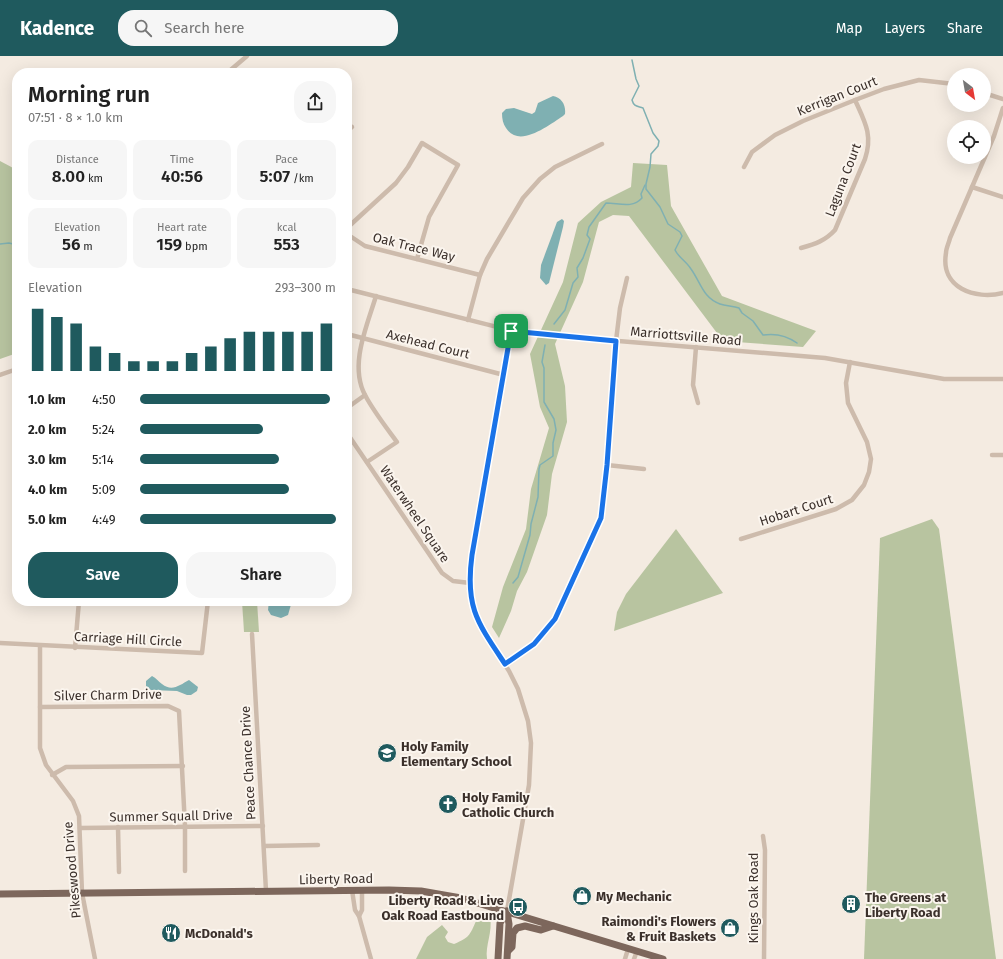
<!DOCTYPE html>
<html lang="en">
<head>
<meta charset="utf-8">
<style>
  body { margin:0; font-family:"Fira Sans",sans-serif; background:#f6f6f6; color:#222; height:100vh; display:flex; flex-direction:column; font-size:15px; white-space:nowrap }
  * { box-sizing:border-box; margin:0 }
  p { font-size:13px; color:#767676 }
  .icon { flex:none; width:22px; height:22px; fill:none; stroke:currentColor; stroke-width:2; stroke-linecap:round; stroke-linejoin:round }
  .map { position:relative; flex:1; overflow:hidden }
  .side { position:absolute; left:12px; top:12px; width:340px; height:538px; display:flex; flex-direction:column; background:#fff; border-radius:16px; box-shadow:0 4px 16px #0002 }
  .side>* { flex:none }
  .needle { width:26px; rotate:149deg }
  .controls { position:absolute; left:947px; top:12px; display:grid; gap:8px }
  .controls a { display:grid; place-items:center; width:44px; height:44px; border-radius:50%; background:#fff; box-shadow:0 4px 16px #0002; font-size:20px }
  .pin { position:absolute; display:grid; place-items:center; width:34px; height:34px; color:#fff; margin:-17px; border-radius:8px; box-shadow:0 2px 6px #0006 }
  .round { display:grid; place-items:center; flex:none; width:42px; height:42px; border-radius:16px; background:#f6f6f6 }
  .headline { display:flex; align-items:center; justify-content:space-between; height:68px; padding:0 16px }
  h1 { font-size:22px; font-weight:600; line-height:30px }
  .metrics { display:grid; grid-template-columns:repeat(3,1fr); gap:6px; height:68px; padding:4px 16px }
  .metrics div { display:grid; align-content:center; border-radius:10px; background:#f6f6f6; text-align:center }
  .metrics b { font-size:17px; font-weight:600 }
  .metrics small { font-size:11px; font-weight:400 }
  .metrics p { font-size:11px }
  .chart { height:112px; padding:8px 16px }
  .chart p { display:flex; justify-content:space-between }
  .chart svg { width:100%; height:72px; margin-top:4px; stroke:#1f5a5e; stroke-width:6 }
  .primary-button { display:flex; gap:8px; margin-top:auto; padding:8px 16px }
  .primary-button a { flex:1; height:46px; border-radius:16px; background:#1f5a5e; color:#fff; font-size:16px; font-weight:600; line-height:46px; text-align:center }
  .primary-button a+a { background:#f6f6f6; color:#222 }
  ul { padding:0 16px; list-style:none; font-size:13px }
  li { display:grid; grid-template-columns:64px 48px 1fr; align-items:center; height:30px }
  li i { height:10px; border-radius:5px; background:#1f5a5e }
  header { display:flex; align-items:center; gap:24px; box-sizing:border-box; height:56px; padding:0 20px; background:#1f5a5e; color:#fff }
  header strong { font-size:19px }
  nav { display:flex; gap:22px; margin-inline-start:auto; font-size:14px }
  .search { width:280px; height:36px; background:#f6f6f6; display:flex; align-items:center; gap:10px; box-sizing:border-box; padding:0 14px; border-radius:16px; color:#767676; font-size:15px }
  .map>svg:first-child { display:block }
  .green { fill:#b8c4a0 }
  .water { fill:#7fb0b2 }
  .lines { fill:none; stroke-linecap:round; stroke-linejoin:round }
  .stream { stroke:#7fb0b2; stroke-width:1.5 }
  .street { stroke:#cdbbac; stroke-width:4.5 }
  .primary { stroke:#7d675c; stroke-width:7 }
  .route-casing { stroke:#fff; stroke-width:8 }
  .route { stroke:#1a73e8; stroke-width:5 }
  .labels { text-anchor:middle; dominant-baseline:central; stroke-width:4; stroke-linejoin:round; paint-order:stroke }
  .street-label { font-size:13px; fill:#3b302b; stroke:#fbf5ee }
  .poi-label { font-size:13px; font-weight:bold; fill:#3b302b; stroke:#fbf5ee; text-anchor:start }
</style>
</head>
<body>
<header>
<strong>Kadence</strong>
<div class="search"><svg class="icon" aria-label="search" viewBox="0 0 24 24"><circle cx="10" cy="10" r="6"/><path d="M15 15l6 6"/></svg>Search here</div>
<nav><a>Map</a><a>Layers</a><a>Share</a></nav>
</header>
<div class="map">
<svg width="1003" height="903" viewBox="0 0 1003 903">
  <rect width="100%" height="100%" fill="#f4ebe1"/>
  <g class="green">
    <polygon points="0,105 17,114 17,297 0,303"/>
    <polygon points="633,107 667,109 671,150 722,240 816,275 803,291 723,285 629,160 613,159 599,166 583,226 555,288 565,330 567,366 552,418 547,459 527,516 517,535 511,555 499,582 492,571 503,531 526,473 531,433 549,372 540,351 530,298 563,226 578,167 601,146 631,131"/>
    <polygon points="932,463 939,473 996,903 864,903 880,482"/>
    <polygon points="676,473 723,537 614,575 617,556 626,538"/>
    <polygon points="242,545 257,545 259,576 244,576"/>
    <path d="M483 861H490C493 876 485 889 487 903H416L427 881 442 869 448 876 445 881 448 886 454 888C469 882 470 879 476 865Z"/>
  </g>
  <g class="water">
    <path d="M553 40C562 42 566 49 565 58L563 60C549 69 519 93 506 72 503 68 502 63 502 57L506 53 514 52 532 58 535 56 538 47Z"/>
    <polygon points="562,163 564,165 563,171 549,227 546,229 540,222 541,209 557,166"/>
    <polygon points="269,545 292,545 288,559 281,562 271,559 268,554"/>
    <path d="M152 620C156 622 159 626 162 628 172 636 180 629 189 624L198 631 197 635 191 639H187L177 635 151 634 146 630V625Z"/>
  </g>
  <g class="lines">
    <g class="stream">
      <path d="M632 4 636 23 639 30 632 44C634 51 637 50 643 52L653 77 659 85 658 90 651 98 650 111 646 128V133L660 151 668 168 680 176 682 180 675 194C679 202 686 205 691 213 701 227 703 242 720 248 726 250 733 250 739 252L742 257 753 265 763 279C776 277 786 279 797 287"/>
      <polyline points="0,188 9,187 17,189"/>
      <path d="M554 268 565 254 573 227 578 221 577 212 583 202 590 183 587 179 589 171 606 147C619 147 632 153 642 142L641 138 645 129"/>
      <polyline points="513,527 518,521 530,479 531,468 538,441 539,413 540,409 553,400 553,387 556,374 554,363 544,346 544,312 542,306 545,289"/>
    </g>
    <g class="street">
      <polyline points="227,17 247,0"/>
      <polyline points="984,37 1003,43"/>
      <path d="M1003 52 994 80 950 182C949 187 946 192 946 197 940 232 975 244 1003 237"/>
      <polyline points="347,75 352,71"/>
      <polyline points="744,111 752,96 775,79 803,65 855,44 884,33 919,24 954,28"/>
      <polyline points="972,131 1003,141"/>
      <polyline points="347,172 396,127 408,111 422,87 458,109 429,161 417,203"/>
      <polyline points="347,178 365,190 480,219"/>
      <path d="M801 192C815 188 825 185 835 174L865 103C873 79 865 66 855 44"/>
      <polyline points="347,233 521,277 825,302 944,323 1003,323"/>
      <polyline points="468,264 480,219 487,203 523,142 540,123 555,111 602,88"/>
      <polyline points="347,278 504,319"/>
      <polyline points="696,291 693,329 698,347"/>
      <polyline points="0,319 17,313"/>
      <polyline points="347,352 365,339"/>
      <polyline points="347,377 442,517 453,525 470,527"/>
      <polyline points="992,399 1003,399"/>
      <path d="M367 406 397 386C386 371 374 356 365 339 349 309 367 270 376 240"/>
      <polyline points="607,409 644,413"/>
      <polyline points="741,483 836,453 852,444 864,429 869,416 871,403 867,386 848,347 846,327 850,306"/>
      <polyline points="252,578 266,835"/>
      <polyline points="0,587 202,597 208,545"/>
      <polyline points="40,590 40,692 46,709 73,745 79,760 82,837 95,903"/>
      <polyline points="75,592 79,545"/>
      <polyline points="505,608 534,588 555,563 601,462 607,409 616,285 620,252 627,222"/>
      <polyline points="40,651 168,650 179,655 185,770 185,815"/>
      <polyline points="52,719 66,711 183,710"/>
      <polyline points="504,741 526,746"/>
      <polyline points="118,771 119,816"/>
      <polyline points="80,772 263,770"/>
      <polyline points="763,780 765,794 764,903"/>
      <polyline points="264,790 318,789"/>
      <polyline points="352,834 355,854 359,860 371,903"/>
      <polyline points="507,855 529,729 531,687 528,665 518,633 509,615 480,570 474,556 469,533 472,499 511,275"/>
      <polyline points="359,860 362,854 362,834"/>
      <polyline points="625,903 628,893"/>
      <polyline points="634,903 637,895"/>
    </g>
    <g class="primary">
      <polyline points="0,838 389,834 421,835 461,842 663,903"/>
      <polyline points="508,895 512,891 513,877 517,872 525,870 541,874 553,870"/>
      <polyline points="498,903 500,867 507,855"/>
      <polyline points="507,903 509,868 507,856"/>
    </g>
  </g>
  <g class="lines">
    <g class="route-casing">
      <path id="route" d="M511 275 616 285 607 409 601 462 555 563 534 588 505 608C477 566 465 551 472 499Z"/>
    </g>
    <use href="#route" class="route"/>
  </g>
  <defs>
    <g id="school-disc" transform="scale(1)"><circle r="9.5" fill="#1f5a5e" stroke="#fbf5ee"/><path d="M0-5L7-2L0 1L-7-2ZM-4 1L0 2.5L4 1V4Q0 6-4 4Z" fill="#fff"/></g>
    <g id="church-disc" transform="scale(1)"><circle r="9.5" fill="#1f5a5e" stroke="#fbf5ee"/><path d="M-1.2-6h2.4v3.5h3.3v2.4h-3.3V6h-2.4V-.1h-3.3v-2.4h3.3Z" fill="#fff"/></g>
    <g id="shop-disc" transform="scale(1)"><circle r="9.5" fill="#1f5a5e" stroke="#fbf5ee"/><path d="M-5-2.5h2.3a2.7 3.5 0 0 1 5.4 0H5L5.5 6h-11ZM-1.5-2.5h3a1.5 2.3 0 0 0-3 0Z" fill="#fff"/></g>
    <g id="building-disc" transform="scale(1)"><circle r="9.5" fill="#1f5a5e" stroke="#fbf5ee"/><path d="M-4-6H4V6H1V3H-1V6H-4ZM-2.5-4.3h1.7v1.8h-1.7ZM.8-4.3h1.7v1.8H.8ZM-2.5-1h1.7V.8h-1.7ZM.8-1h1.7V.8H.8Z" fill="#fff"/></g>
    <g id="bus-disc" transform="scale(1)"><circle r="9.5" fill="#1f5a5e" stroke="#fbf5ee"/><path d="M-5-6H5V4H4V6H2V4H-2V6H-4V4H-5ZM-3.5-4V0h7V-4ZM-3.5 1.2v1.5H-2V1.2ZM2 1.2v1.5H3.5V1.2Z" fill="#fff"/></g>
    <g id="restaurant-disc" transform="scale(1)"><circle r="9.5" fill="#1f5a5e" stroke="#fbf5ee"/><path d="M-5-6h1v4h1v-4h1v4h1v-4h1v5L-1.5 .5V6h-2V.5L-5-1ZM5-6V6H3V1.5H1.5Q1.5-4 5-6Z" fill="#fff"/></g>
  </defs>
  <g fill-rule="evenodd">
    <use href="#school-disc" x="387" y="697"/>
    <use href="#church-disc" x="448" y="748"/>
    <use href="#shop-disc" x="582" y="840"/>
    <use href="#building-disc" x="851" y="848"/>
    <use href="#bus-disc" x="518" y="851"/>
    <use href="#shop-disc" x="730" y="872"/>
    <use href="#restaurant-disc" x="171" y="877"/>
  </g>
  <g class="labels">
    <g class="street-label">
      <text transform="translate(837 40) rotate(-22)">Kerrigan Court</text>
      <text transform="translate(843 124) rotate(-69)">Laguna Court</text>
      <text transform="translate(414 191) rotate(14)">Oak Trace Way</text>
      <text transform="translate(686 280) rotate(5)">Marriottsville Road</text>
      <text transform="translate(428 288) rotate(14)">Axehead Court</text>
      <text transform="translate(796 454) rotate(-18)">Hobart Court</text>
      <text transform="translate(415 458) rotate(56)">Waterwheel Square</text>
      <text transform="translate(128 583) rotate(3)">Carriage Hill Circle</text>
      <text transform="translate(108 639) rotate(-1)">Silver Charm Drive</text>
      <text transform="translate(248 707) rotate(-93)">Peace Chance Drive</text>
      <text transform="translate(171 760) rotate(-1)">Summer Squall Drive</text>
      <text transform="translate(72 814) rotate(-95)">Pikeswood Drive</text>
      <text transform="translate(336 823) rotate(-1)">Liberty Road</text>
      <text transform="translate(753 842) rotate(-90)">Kings Oak Road</text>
    </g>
    <g class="poi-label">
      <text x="401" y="690">Holy Family<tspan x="401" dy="15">Elementary School</tspan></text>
      <text x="462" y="741">Holy Family<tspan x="462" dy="15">Catholic Church</tspan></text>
      <text x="596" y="840">My Mechanic</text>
      <text x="865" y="841">The Greens at<tspan x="865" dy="15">Liberty Road</tspan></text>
      <text x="504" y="844" text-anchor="end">Liberty Road &amp; Live<tspan x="504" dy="15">Oak Road Eastbound</tspan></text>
      <text x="716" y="865" text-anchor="end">Raimondi's Flowers<tspan x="716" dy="15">&amp; Fruit Baskets</tspan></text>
      <text x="185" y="877">McDonald's</text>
    </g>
  </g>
</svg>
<div class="controls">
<a><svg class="needle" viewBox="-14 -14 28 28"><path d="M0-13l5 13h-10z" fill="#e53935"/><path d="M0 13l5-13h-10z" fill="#767676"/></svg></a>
<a><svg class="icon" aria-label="locate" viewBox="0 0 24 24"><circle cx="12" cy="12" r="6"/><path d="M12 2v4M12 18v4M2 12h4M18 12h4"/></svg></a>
</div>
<div class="pin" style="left:511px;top:275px;background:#1e9e55"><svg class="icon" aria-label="arrive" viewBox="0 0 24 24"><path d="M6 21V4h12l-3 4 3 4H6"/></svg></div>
<section class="side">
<div class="headline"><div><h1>Morning run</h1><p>07:51 · 8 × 1.0 km</p></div><a class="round"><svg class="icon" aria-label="share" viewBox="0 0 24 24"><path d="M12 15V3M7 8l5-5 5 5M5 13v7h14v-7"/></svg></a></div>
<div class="metrics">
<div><p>Distance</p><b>8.00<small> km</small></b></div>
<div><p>Time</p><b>40:56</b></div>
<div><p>Pace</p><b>5:07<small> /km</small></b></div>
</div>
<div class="metrics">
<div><p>Elevation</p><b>56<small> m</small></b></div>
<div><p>Heart rate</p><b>159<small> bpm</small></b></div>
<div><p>kcal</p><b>553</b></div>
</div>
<div class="chart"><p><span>Elevation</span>293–300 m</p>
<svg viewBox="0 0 160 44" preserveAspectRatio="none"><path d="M5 44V6M15 44V11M25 44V15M35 44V29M45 44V33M55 44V38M65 44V38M75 44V38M85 44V33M95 44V29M105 44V24M115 44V20M125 44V20M135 44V20M145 44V20M155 44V15"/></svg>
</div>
<ul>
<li><b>1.0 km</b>4:50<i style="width:97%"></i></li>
<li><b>2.0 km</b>5:24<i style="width:63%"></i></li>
<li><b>3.0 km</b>5:14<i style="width:71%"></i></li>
<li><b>4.0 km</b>5:09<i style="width:76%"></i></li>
<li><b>5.0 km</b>4:49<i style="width:100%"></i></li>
</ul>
<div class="primary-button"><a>Save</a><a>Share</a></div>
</section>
</div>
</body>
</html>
